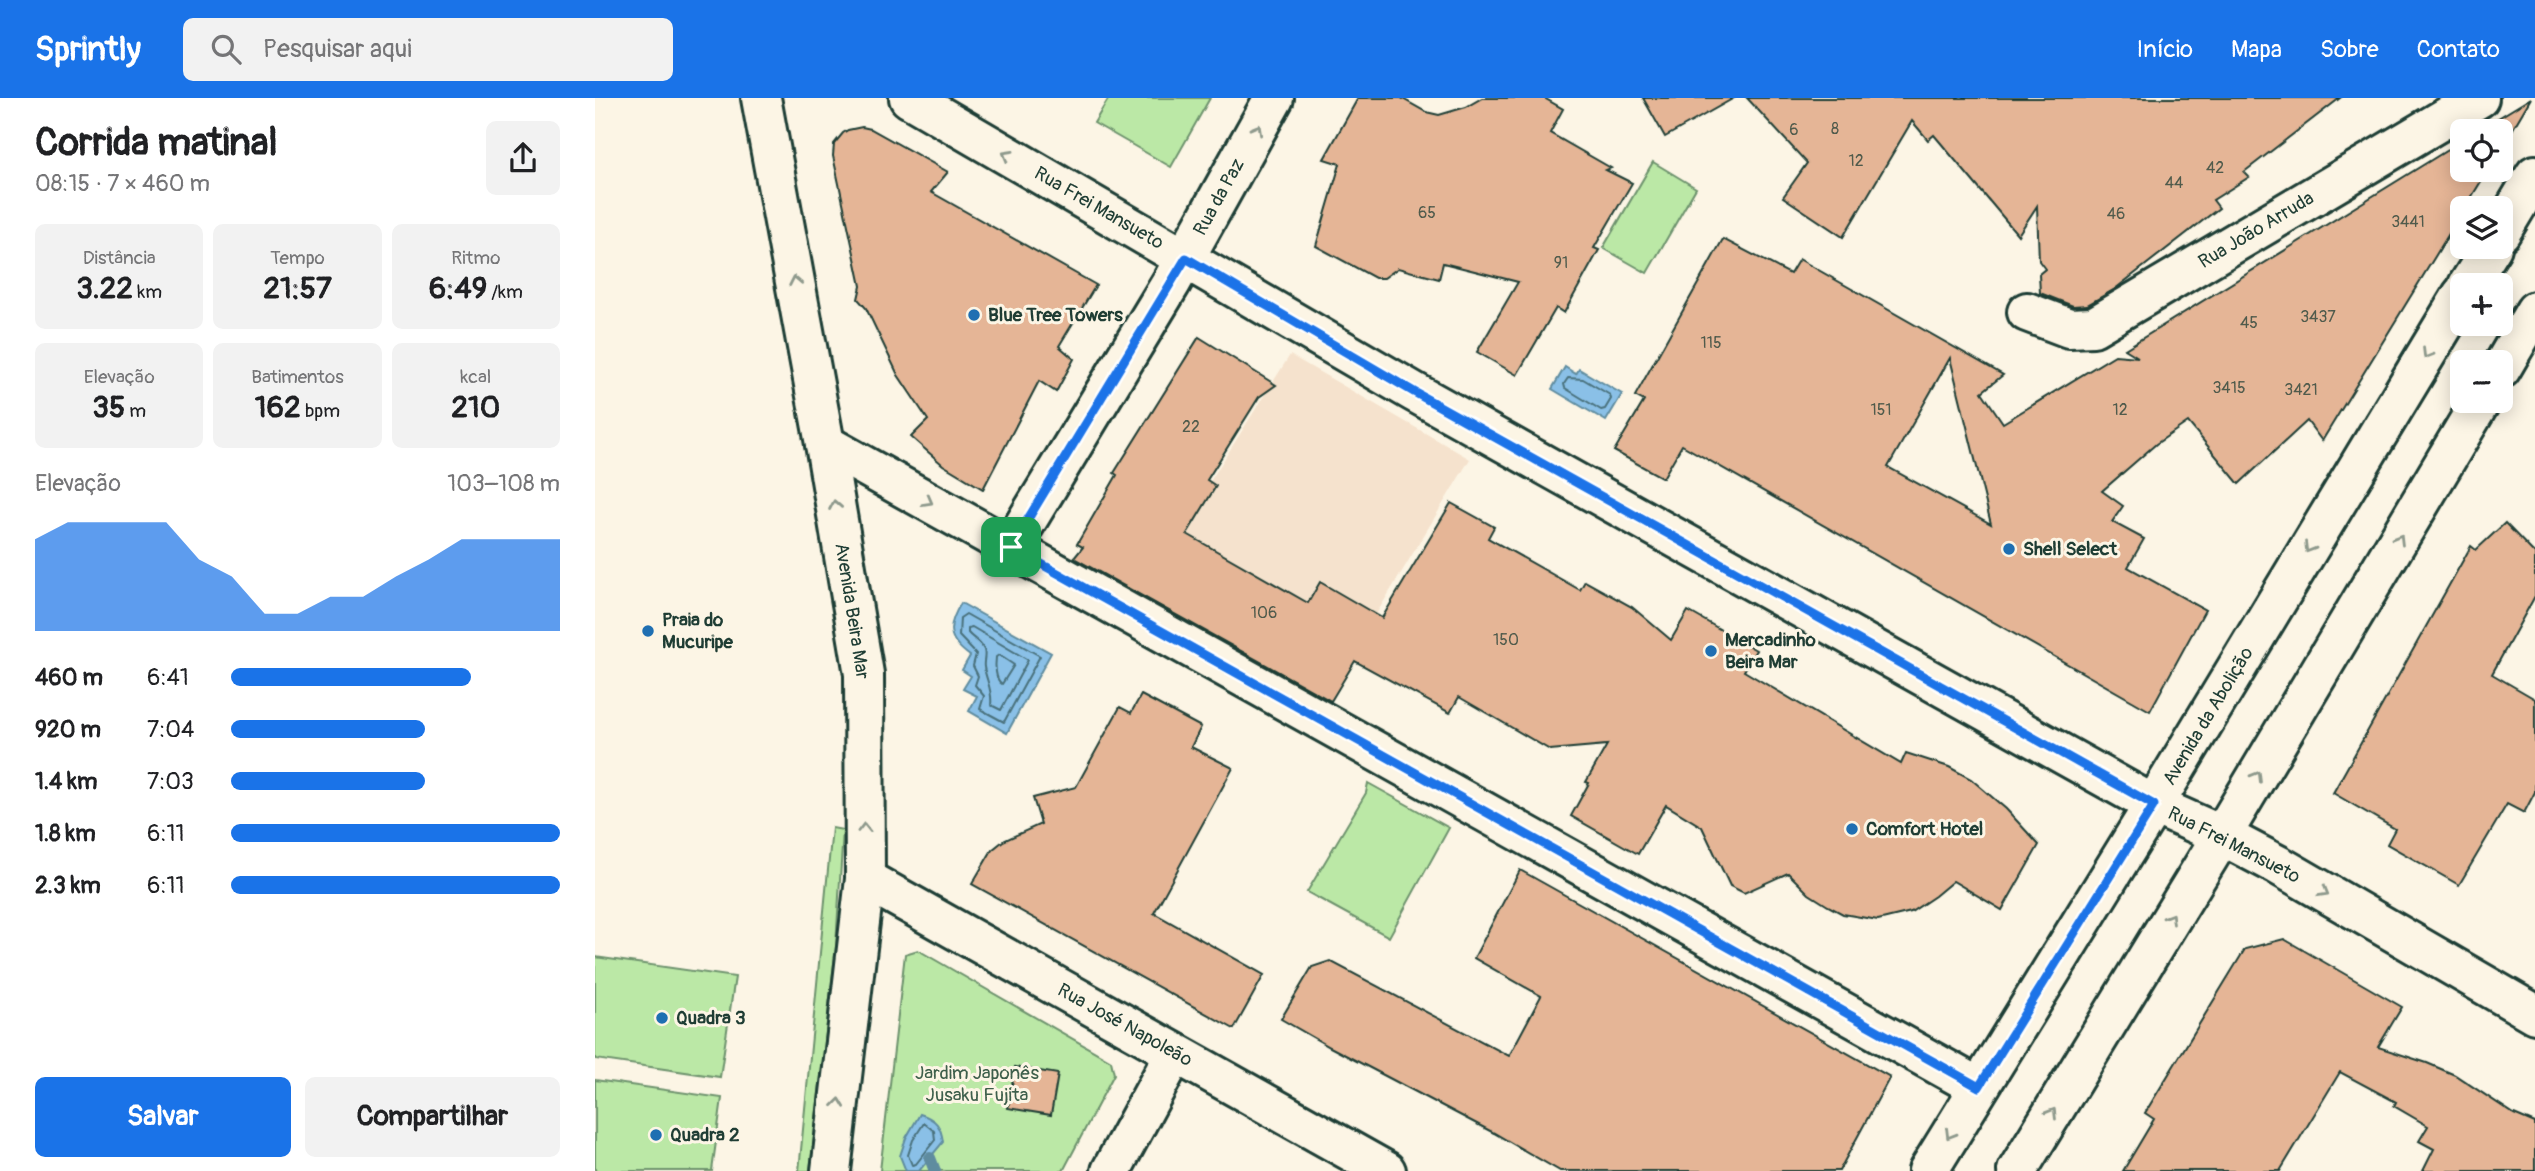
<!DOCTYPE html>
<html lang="pt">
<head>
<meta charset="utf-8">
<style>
  body { margin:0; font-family:Pangolin,sans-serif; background:#f2f2f2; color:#202124; height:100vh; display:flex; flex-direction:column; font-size:26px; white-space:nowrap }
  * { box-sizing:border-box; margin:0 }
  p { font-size:23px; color:#757577 }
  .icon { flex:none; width:38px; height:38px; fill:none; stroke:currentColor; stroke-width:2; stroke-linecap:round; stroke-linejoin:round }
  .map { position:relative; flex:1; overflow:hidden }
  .side { display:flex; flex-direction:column; background:#fff; width:595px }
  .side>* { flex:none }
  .tools { position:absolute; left:1855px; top:21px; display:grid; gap:14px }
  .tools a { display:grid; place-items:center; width:63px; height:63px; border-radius:10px; background:#fff; box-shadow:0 4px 18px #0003; font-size:35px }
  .pin { position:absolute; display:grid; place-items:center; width:60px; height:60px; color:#fff; margin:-30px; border-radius:14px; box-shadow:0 4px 10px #0006 }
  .round { display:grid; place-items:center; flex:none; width:74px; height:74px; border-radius:10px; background:#f2f2f2 }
  .head { display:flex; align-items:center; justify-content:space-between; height:119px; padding:0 35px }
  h1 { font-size:38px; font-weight:700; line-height:52px }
  .metrics { display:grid; grid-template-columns:repeat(3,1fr); gap:10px; height:119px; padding:7px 35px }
  .metrics div { display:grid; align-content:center; border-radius:10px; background:#f2f2f2; text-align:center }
  .metrics b { font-size:30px; font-weight:700 }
  .metrics small { font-size:19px; font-weight:400 }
  .metrics p { font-size:19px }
  .chart { height:196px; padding:14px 35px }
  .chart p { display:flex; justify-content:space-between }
  .chart svg { width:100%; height:126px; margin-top:7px; fill:#1a73e8; opacity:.7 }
  .primary-button { display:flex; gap:14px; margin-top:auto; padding:14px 35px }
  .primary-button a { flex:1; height:80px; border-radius:10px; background:#1a73e8; color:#fff; font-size:28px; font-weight:700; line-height:80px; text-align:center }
  .primary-button a+a { background:#f2f2f2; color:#202124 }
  ul { padding:0 35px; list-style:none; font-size:23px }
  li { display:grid; grid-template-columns:112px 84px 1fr; align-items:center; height:52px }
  li i { height:18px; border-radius:9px; background:#1a73e8 }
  header { display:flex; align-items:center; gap:42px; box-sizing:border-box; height:98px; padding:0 35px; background:#1a73e8; color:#fff }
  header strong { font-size:33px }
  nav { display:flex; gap:38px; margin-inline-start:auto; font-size:24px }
  .search { width:490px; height:63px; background:#f2f2f2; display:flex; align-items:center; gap:18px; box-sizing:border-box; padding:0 24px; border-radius:10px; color:#757577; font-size:26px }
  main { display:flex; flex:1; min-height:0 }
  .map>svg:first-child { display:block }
  .built { fill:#f5e2cd }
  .green { fill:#bbe8a6; stroke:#6d926d; stroke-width:2 }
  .water { fill:#8ac0e7; stroke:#5f8c9f; stroke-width:2 }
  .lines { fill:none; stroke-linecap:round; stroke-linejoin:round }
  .shore { stroke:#4a717c; stroke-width:2 }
  .stream { stroke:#5f8c9f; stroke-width:12 }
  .building { fill:#e5b596; stroke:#1f3d34; stroke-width:2; fill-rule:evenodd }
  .minor-casing { stroke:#1f3d34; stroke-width:44 }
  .major-casing { stroke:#1f3d34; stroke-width:44 }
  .minor { stroke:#fcf5e5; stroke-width:38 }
  .major { stroke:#fcf5e5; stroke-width:38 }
  .oneway { stroke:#8e998c }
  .route-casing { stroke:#fff; stroke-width:14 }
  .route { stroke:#1a73e8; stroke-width:9 }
  .poi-dot { fill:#1f6fb2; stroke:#fcf5e5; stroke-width:2.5 }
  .labels { text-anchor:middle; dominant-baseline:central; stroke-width:6; stroke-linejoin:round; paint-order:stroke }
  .number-label { font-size:16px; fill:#505b4c }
  .street-label { font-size:19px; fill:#1f3d34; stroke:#fcf5e5 }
  .poi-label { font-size:19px; font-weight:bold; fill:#1f3d34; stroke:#fcf5e5; text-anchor:start }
  .park-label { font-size:19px; fill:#3e5f4b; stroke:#fcf5e5 }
</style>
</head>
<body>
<header>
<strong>Sprintly</strong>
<div class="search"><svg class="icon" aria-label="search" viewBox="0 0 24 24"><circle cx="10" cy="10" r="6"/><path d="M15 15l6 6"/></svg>Pesquisar aqui</div>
<nav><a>Início</a><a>Mapa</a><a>Sobre</a><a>Contato</a></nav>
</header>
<main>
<section class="side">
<div class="head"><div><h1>Corrida matinal</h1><p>08:15 · 7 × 460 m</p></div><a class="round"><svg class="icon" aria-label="share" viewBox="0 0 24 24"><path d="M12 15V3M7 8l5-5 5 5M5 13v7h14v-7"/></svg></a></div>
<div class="metrics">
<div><p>Distância</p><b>3.22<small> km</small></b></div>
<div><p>Tempo</p><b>21:57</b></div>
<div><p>Ritmo</p><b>6:49<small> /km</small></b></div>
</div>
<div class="metrics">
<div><p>Elevação</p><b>35<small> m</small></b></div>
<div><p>Batimentos</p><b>162<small> bpm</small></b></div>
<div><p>kcal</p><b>210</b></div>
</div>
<div class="chart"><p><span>Elevação</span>103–108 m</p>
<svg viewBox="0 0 160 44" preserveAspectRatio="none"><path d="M0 44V12L10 6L20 6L30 6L40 6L50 19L60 25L70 38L80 38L90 32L100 32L110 25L120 19L130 12L140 12L150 12L160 12V44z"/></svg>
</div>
<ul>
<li><b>460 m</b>6:41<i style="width:73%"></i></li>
<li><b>920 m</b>7:04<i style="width:59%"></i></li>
<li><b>1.4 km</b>7:03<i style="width:59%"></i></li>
<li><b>1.8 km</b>6:11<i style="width:100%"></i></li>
<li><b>2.3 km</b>6:11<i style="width:100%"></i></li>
</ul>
<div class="primary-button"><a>Salvar</a><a>Compartilhar</a></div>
</section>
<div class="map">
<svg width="1940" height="1073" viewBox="0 0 1940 1073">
  <rect width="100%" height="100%" fill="#fcf5e5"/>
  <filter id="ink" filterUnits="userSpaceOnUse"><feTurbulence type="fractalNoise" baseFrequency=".0143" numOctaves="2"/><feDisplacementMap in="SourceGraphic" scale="14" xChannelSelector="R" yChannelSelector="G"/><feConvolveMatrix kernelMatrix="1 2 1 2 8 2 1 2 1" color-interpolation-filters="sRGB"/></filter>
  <g filter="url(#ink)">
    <polygon class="built" points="695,257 875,361 731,599 545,494"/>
    <g class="green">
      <polygon points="514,0 615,0 576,69 499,25"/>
      <polygon points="1058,64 1101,90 1052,175 1008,150"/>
      <polygon points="773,685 854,730 794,839 712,794 771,695"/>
      <polygon points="237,730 248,732 241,848 215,1073 204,1073"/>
      <polygon points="323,852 516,963 519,976 468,1073 285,1073 310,856"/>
      <polygon points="0,859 140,879 125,979 0,961"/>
      <polygon points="0,982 127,1000 117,1073 0,1073"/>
    </g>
    <g class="water">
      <polygon points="970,269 981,276 984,271 1027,296 1011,323 957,291"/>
      <path d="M366 505 456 555 412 635 374 613 382 598 368 591 376 578 367 572 375 558C351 541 352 528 366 505Z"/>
      <path d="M325 1016C341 1021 346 1028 348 1044L324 1073H311L305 1058 311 1040Z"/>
    </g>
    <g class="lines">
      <g class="shore">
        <polygon points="973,280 988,281 1015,297 1016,301 1010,311 1006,312 970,290 969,286"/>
        <polygon points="371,516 445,558 409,624 385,611 389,598 380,587 383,578 378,568 381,556 364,538 365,520"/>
        <path d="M377 529 433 562 406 612 396 607C398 593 391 582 389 569 388 563 391 558 389 552 386 544 378 541 373 535V530Z"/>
        <path d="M404 557 419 567 407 586C400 582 400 567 401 559Z"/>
        <polygon points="329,1025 339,1033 340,1042 321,1066 317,1067 313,1057 318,1042"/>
      </g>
      <polyline class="stream" points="335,1060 340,1073"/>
    </g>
    <g class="building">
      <polygon points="763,0 806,0 831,14 844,17 871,9 887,0 949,0 968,11 955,35 1016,70 1011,72 1037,85 999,150 1004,152 969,215 961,210 922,277 882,254 923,184 848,165 844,181 803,170 789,180 780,180 721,148 745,66 729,61"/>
      <polygon points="1048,0 1139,0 1070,39"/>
      <polygon points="1152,0 1745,0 1649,74 1654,79 1618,102 1624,110 1520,191 1492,207 1478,208 1445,195 1444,176 1450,171 1444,163 1442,108 1423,137 1339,37 1333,42 1317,23 1248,139 1188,99 1212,65"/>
      <polygon points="1936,0 1906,51 1906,33 1882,33"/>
      <polygon points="267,29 276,31 353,74 336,94 501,187 464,248 479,261 461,294 444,283 388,391 348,367 316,339 333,322 303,277 271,210 263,201 266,188 238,58 239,46 248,35 253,32"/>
      <path d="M1867 43V72H1893L1727 343 1712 323 1644 386 1593 324 1561 346 1507 393 1528 408 1517 424 1549 441 1533 469 1610 512 1555 613 1087 347 1068 380 1019 353 1049 303 1040 298 1128 141 1195 176 1204 161 1408 277 1387 294 1408 325 1520 257 1543 259 1530 251ZM1355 260 1396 426 1293 369Z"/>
      <polygon points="604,239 681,287 664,299 612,382 621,388 592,436 713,505 725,484 787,520 856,405 899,429 893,440 985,492 990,483 1037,509 1076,542 1093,513 1161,552 1149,573 1306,666 1311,655 1354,669 1376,681 1411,711 1444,747 1407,812 1358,783 1340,798 1316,814 1283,822 1248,816 1233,808 1214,796 1193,775 1149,795 1135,788 1107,729 1071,707 1043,756 976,718 994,685 991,684 1012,647 955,652 864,599 855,615 760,563 736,603 479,460 488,449 482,446 522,377 519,375"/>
      <polygon points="1910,425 1940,456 1940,498 1897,576 1940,601 1940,694 1929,715 1912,706 1864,787 1792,746 1800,731 1738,695 1876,448 1881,452"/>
      <polygon points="546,597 606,629 596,649 638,670 559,815 669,877 639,931 377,786 397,752 408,743 446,726 438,700 481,689 525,609 536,615"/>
      <polygon points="925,772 1295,979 1244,1073 965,1073 899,1035 735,949 686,921 717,869 735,863 914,958 946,898 879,860"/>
      <polygon points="1689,841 1807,909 1783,949 1832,965 1860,977 1919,1016 1940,1025 1940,1073 1828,1073 1839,1051 1824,1043 1833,1028 1799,1008 1801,1004 1745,974 1685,1073 1528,1073 1559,1021 1550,1015 1650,851"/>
      <polygon points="420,969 463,976 456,1017 413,1010"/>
    </g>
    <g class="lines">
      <g class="minor-casing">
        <g id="minor">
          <polyline points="314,0 819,294 1559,707 1626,737 1683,767 1940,916"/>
          <polyline points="1432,214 1474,230 1498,229 1884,0"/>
          <polyline points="230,346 1383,989"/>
          <polyline points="416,449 576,185 679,0"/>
          <polyline points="270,781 791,1073"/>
          <polyline points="516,1073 580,955"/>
        </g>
      </g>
      <g class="major-casing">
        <g id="major">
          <polyline points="166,0 230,346 269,576 270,781 236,1073"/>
          <polyline points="1906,134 1940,77"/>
          <polyline points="1873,187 1897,149"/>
          <polyline points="1906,271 1940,213"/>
          <polyline points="1333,1073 1574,682 1867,197"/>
          <polyline points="1422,1073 1615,757 1886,303"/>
        </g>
      </g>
      <use href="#minor" class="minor"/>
      <use href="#major" class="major"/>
    </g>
    <defs><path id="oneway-chevron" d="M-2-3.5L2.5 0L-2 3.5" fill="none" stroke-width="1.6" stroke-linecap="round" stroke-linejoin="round" transform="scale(1.75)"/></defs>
    <g class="oneway">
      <use href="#oneway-chevron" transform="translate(662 31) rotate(-61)"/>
      <use href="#oneway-chevron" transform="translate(412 57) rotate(-150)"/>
      <use href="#oneway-chevron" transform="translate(200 183) rotate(-101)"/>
      <use href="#oneway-chevron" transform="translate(1832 256) rotate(121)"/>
      <use href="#oneway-chevron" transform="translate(333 403) rotate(29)"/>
      <use href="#oneway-chevron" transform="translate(240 407) rotate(-100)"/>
      <use href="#oneway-chevron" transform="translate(1804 441) rotate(-59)"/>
      <use href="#oneway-chevron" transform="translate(1714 450) rotate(121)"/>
      <use href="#oneway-chevron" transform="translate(1662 678) rotate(-59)"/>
      <use href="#oneway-chevron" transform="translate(269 730) rotate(-90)"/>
      <use href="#oneway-chevron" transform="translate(1729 794) rotate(30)"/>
      <use href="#oneway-chevron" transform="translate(1575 820) rotate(-59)"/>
      <use href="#oneway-chevron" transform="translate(244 1005) rotate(-83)"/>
      <use href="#oneway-chevron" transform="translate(1457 1015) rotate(-59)"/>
      <use href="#oneway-chevron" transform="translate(1355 1036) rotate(121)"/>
    </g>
  </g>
  <g class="lines" filter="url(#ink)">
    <g class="route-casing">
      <polygon id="route" points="591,160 819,294 1559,707 1384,989 416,449"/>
    </g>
    <use href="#route" class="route"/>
  </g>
  <g class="poi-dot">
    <circle cx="379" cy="217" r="7"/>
    <circle cx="1414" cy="451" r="7"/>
    <circle cx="53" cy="533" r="7"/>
    <circle cx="1116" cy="553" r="7"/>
    <circle cx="1257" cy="731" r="7"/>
    <circle cx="67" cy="920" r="7"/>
    <circle cx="61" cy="1037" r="7"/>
  </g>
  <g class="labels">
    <g class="number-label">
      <text x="1240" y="31">8</text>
      <text x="1199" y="32">6</text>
      <text x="1261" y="63">12</text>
      <text x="1620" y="70">42</text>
      <text x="1579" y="85">44</text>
      <text x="832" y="115">65</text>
      <text x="1521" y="116">46</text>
      <text x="1813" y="124">3441</text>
      <text x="966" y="165">91</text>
      <text x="1723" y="219">3437</text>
      <text x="1654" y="225">45</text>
      <text x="1116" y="245">115</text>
      <text x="1634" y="290">3415</text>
      <text x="1706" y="292">3421</text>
      <text x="1286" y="312">151</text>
      <text x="1525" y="312">12</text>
      <text x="596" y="329">22</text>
      <text x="669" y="515">106</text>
      <text x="911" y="542">150</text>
    </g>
    <g class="street-label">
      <text transform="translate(624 99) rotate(-61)">Rua da Paz</text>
      <text transform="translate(504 110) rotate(30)">Rua Frei Mansueto</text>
      <text transform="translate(1661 132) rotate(-31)">Rua João Arruda</text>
      <text transform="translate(257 513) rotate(81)">Avenida Beira Mar</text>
      <text transform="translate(1613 618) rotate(-59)">Avenida da Abolição</text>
      <text transform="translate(1639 747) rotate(27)">Rua Frei Mansueto</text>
      <text transform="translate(530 927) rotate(29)">Rua José Napoleão</text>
    </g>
    <g class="poi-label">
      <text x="393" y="217">Blue Tree Towers</text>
      <text x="1428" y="451">Shell Select</text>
      <text x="67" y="522">Praia do<tspan x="67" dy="22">Mucuripe</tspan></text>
      <text x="1130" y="542">Mercadinho<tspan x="1130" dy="22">Beira Mar</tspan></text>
      <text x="1271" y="731">Comfort Hotel</text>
      <text x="81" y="920">Quadra 3</text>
      <text x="75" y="1037">Quadra 2</text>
    </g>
    <g class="park-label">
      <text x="382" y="975">Jardim Japonês<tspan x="382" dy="22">Jusaku Fujita</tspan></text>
    </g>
  </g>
</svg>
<div class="tools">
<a><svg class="icon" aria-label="locate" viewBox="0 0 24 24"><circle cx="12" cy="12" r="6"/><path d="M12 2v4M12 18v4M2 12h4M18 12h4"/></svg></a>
<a><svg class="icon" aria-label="layers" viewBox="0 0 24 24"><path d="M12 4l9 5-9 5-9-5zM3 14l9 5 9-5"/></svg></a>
<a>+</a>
<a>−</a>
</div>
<div class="pin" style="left:416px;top:449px;background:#1e9e55"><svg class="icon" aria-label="arrive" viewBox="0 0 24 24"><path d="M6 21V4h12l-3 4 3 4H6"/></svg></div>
</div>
</main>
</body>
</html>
